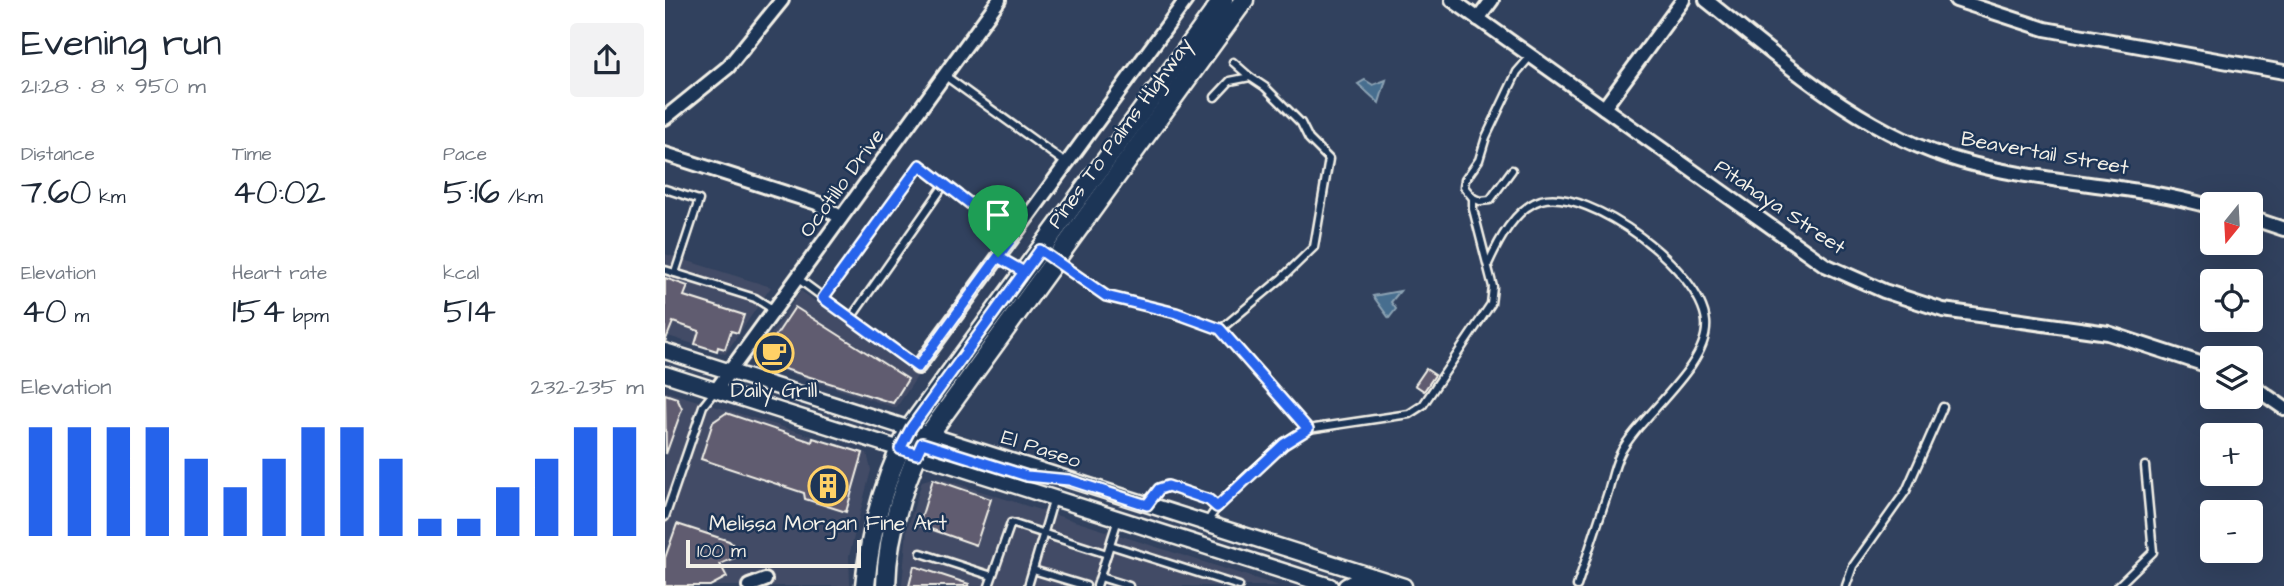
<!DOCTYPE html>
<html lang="en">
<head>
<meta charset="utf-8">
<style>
  body { margin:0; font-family:"Architects Daughter",sans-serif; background:#f2f2f3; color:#1f2937; height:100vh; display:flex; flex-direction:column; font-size:26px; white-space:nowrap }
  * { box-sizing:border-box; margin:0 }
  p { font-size:23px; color:#747a83 }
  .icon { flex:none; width:38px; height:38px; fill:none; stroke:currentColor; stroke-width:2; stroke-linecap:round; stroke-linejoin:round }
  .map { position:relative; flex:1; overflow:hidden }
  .panel { display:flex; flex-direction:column; background:#fff; width:665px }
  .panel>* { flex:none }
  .needle { width:46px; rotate:198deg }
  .controls { position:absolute; left:1535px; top:192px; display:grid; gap:14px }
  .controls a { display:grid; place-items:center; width:63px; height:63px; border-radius:7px; background:#fff; box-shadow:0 7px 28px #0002; font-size:35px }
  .scale { position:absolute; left:21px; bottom:18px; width:175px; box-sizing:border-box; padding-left:7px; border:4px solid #f4f1e8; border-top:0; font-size:19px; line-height:24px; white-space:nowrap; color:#f4f1e8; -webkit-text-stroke:5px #1d3557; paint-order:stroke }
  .pin { position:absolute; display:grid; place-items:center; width:60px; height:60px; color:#fff; margin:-72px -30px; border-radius:50% 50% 50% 0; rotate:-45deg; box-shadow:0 0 7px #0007 }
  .pin .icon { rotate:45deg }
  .round { display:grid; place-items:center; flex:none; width:74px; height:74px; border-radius:7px; background:#f2f2f3 }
  .overview { display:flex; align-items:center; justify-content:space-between; height:119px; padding:0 21px }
  h1 { font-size:38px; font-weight:600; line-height:52px }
  .figures { display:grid; grid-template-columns:repeat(3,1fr); gap:10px; height:119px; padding:7px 21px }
  .figures div { display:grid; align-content:center }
  .figures b { font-size:35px; font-weight:600 }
  .figures small { font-size:19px; font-weight:400 }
  .figures p { font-size:19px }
  .chart { height:196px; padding:14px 21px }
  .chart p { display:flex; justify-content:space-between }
  .chart svg { width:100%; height:126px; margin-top:7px; stroke:#2563eb; stroke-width:6 }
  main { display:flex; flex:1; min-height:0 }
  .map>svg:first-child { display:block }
  .built { fill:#434c66 }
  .water { fill:#476e8f; stroke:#8ca2b3; stroke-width:2 }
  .building { fill:#615c70; stroke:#f4f1e8; stroke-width:2 }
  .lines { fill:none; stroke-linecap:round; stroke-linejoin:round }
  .service-casing { stroke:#f4f1e8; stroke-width:11 }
  .minor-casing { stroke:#f4f1e8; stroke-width:18 }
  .tertiary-casing { stroke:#f4f1e8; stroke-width:19 }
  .primary-casing { stroke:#f4f1e8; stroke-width:23 }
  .service { stroke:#1d3557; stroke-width:6 }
  .minor { stroke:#1d3557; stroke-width:12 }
  .tertiary { stroke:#1d3557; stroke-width:14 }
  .primary { stroke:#1d3557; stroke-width:18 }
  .route-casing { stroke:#fff; stroke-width:14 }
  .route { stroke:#2563eb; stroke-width:9 }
  .labels { text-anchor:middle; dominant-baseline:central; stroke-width:5; stroke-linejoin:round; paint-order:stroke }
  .street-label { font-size:21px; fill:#f4f1e8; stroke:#1d3557 }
  .poi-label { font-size:21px; fill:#f4f1e8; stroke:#1d3557 }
</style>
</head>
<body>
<main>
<section class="panel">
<div class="overview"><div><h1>Evening run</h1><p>21:28 · 8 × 950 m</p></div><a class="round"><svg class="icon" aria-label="share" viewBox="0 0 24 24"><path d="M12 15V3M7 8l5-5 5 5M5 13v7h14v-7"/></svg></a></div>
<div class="figures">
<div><p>Distance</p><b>7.60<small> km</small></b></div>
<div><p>Time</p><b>40:02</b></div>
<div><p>Pace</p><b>5:16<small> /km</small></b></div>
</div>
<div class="figures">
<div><p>Elevation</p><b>40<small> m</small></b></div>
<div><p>Heart rate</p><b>154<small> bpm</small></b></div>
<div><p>kcal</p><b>514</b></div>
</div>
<div class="chart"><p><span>Elevation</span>232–235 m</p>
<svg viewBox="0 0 160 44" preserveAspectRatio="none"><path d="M5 44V6M15 44V6M25 44V6M35 44V6M45 44V17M55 44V27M65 44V17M75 44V6M85 44V6M95 44V17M105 44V38M115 44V38M125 44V27M135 44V17M145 44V6M155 44V6"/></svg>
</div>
</section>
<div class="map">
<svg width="1619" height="586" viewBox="0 0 1619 586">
  <rect width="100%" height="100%" fill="#31415e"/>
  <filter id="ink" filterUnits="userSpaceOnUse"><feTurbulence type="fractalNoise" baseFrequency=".0143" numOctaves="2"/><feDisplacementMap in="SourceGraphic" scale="14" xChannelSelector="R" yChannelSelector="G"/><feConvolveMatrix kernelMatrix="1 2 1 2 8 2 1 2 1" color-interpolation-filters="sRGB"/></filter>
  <g filter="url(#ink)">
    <g class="built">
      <polygon points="0,254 106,287 60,354 0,335"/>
      <polygon points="136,291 244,370 255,372 231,408 87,361"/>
      <polygon points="0,391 202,453 206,470 184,556 185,586 0,586"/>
      <polygon points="271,477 614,586 237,586 242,530 257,481"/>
    </g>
    <g class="water">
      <polygon points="700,80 708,85 721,80 714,103 693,84"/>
      <polygon points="735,291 726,302 731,309 724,318 708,296"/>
    </g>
    <g class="building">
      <polygon points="0,278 23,286 19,296 79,315 73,333 66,331 60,349 53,347 52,351 30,344 34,331 8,322 0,342"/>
      <polygon points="130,307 243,379 228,403 94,361"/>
      <polygon points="761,369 770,375 759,391 750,385"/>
      <polygon points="0,394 12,398 17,409 1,454"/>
      <polygon points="61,413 147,442 148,438 198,453 181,512 140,499 139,493 36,459 48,422"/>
      <polygon points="268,479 326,499 311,545 254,525"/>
      <polygon points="12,524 64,541 78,554 55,564 62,577 45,586 0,586 0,558"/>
      <polygon points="249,566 304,584 304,586 244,586"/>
    </g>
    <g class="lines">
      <g class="service-casing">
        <g id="service">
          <polyline points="568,62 585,77"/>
          <polyline points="279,75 402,164"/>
          <polyline points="550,97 565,81 585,77 600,87 636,123 644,139 664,159 649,247 617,278 556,329"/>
          <polyline points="0,189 34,200 10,273"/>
          <polyline points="808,198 815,201 825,200 847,170"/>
          <polyline points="333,258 357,271"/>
          <polyline points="391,261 441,296 511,313 556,329 643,429 744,414 758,405 826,304 828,287 808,209 808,198 799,187 800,180 814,160 821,137 852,72 865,57"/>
          <path d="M823 264C833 242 850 208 876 200 926 187 1036 270 1041 322 1045 366 973 417 955 454 949 466 946 482 942 495 932 525 922 556 912 586"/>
          <polyline points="0,270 90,298 109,310"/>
          <polyline points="132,278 253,367"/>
          <polyline points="158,298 255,165 348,237"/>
          <polyline points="186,318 280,184"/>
          <polyline points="482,504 494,490 503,486 544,500 552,507"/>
          <polyline points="0,517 38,406 50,391"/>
          <path d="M542 523C552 501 620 438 643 429"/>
          <polyline points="445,545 574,586"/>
          <polyline points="256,553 327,576"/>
          <polyline points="368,570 421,586"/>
          <polyline points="435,577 464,586"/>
          <polyline points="324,586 346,523 442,554"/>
          <polyline points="363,586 389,498"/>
          <polyline points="432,586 453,519"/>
          <polyline points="1181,586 1188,566 1241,491 1278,407"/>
          <polyline points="1453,586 1488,552 1480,466"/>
        </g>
      </g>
      <g class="minor-casing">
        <g id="minor">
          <polyline points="787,0 1160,265 1219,291 1278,310 1443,333 1547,367"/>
          <path d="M1041 0C1118 61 1198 134 1296 161 1378 184 1465 183 1547 207"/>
          <polyline points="1291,0 1380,29 1619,72"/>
          <polyline points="813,19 827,0"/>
          <polyline points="939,108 1018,0"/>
          <polyline points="0,118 63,67 117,0"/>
          <polyline points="0,154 152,203 175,217"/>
          <polyline points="1586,218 1619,229"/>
          <polyline points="253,367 521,0"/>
          <polyline points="1586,385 1619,408"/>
          <polyline points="51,390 334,0"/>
          <polyline points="84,586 100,580"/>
        </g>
      </g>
      <g class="tertiary-casing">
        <g id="tertiary">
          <polyline points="0,351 739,586"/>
          <polyline points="0,374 665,586"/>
          <polyline points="681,586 689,582 701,586"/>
        </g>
      </g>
      <g class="primary-casing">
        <g id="primary">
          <path d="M200 586C205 529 219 479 245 428L558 0"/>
          <path d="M221 586C222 535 236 489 257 444L579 0"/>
        </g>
      </g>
      <use href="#service" class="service"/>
      <use href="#minor" class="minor"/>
      <use href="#tertiary" class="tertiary"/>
      <use href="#primary" class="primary"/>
    </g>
  </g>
  <g class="lines" filter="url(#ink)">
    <g class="route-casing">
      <polyline id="route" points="333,257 253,367 158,298 255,165 348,237 333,257 359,272 246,428 235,449 252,454 257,443 362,476 404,480 482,505 494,489 503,486 544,500 552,507 619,444 643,429 555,329 511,313 441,296 375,250 359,272 333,257"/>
    </g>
    <use href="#route" class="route"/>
  </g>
  <defs>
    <g id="cafe-ring" transform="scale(2.0125)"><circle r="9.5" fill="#1d3557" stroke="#ffd166" stroke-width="1.5"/><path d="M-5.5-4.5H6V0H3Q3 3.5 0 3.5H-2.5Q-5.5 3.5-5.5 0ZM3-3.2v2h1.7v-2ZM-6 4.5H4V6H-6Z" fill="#ffd166"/></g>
    <g id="building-ring" transform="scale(2.0125)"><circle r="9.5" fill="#1d3557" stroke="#ffd166" stroke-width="1.5"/><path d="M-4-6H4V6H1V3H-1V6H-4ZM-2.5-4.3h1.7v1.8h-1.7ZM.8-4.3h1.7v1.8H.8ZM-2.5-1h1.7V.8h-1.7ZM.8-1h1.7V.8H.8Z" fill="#ffd166"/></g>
  </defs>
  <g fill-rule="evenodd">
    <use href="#cafe-ring" x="109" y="353"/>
    <use href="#building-ring" x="163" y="486"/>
  </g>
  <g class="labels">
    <g class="street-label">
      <text transform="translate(455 133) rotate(-54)">Pines To Palms Highway</text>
      <text transform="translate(1380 153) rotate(10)">Beavertail Street</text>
      <text transform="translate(177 183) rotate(-54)">Ocotillo Drive</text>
      <text transform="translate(1115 207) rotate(34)">Pitahaya Street</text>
      <text transform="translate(376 449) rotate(18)">El Paseo</text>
    </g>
    <g class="poi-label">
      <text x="109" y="390">Daily Grill</text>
      <text x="163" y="523">Melissa Morgan Fine Art</text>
    </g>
  </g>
</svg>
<div class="controls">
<a><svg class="needle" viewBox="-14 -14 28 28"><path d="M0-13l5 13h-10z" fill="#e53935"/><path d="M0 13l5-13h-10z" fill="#747a83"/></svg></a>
<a><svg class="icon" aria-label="locate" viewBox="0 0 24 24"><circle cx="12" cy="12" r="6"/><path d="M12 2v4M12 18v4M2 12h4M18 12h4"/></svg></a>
<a><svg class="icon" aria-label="layers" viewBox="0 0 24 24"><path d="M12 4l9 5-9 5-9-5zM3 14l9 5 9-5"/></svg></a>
<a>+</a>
<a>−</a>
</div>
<div class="scale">100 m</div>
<div class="pin" style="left:333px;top:257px;background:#1e9e55"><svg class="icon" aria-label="arrive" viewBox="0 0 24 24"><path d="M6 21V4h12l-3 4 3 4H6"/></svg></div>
</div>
</main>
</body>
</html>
